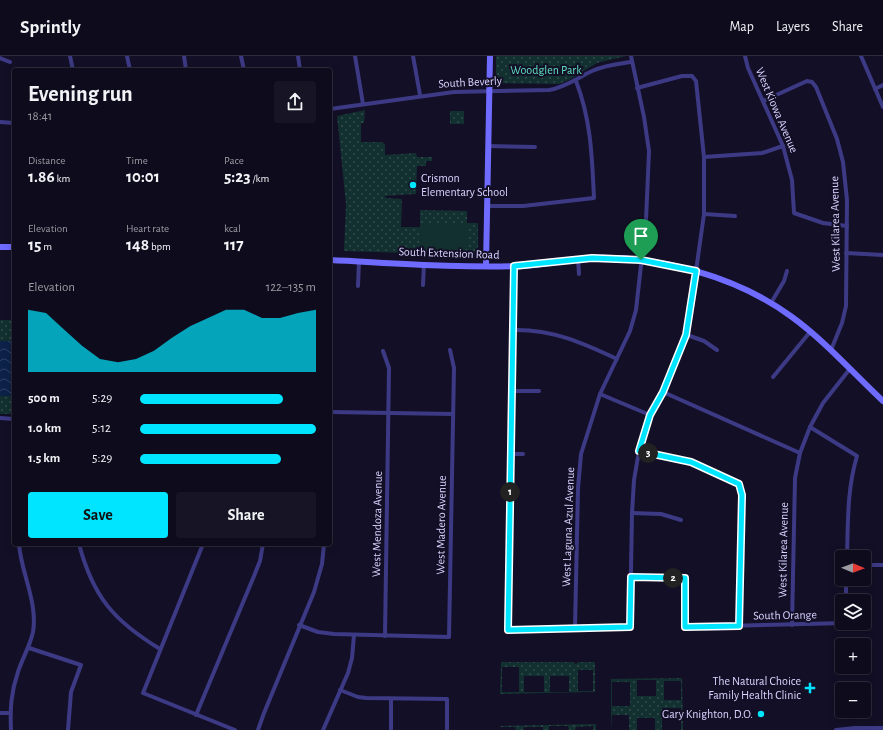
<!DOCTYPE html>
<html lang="en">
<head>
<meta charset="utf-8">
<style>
  body { margin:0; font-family:"Alegreya Sans",sans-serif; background:#171425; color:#f1f3f6; height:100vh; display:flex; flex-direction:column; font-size:15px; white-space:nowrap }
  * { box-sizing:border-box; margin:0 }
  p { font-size:13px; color:#9b9ba3 }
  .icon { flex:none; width:22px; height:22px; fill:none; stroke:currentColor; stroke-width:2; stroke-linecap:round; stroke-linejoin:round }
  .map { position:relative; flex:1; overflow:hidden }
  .sheet { position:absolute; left:12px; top:12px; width:320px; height:478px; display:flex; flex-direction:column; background:#0e0b1c; border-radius:4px; box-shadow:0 2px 10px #0003,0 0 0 1px #2e2b3b }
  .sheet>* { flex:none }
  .needle { width:26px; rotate:91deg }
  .fabs { position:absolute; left:835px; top:494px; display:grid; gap:8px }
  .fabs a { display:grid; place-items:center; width:36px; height:36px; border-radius:4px; background:#0e0b1c; box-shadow:0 2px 10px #0003,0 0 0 1px #2e2b3b; font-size:20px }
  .pin { position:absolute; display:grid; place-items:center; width:34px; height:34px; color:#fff; margin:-41px -17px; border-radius:50% 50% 50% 0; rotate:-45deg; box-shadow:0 0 4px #0007 }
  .pin .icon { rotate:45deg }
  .km { position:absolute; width:20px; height:20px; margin:-10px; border-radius:50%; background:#222; color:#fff; font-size:11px; line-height:20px; text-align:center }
  .round { display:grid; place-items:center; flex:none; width:42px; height:42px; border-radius:4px; background:#171425 }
  .head { display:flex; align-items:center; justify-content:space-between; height:68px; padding:0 16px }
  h1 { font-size:22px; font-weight:700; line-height:30px }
  .stats { display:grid; grid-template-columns:repeat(3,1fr); gap:6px; height:68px; padding:4px 16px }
  .stats div { display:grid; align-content:center }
  .stats b { font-size:17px; font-weight:700 }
  .stats small { font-size:11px; font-weight:400 }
  .stats p { font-size:11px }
  .chart { height:112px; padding:8px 16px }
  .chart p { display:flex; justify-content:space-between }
  .chart svg { width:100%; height:72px; margin-top:4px; fill:#00e5ff; opacity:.7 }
  .button { display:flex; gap:8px; margin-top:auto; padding:8px 16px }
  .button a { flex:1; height:46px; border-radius:4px; background:#00e5ff; color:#111; font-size:16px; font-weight:700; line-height:46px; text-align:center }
  .button a+a { background:#171425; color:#f1f3f6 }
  ul { padding:0 16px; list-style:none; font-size:13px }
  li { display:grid; grid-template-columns:64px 48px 1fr; align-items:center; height:30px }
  li i { height:10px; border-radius:5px; background:#00e5ff }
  header { display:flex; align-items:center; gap:24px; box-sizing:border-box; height:56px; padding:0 20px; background:#0e0b1c; border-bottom:1px solid #2e2b3b }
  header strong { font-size:19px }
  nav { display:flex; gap:22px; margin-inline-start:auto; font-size:14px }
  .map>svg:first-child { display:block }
  .grass { fill:url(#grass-dots); fill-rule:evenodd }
  .garden { fill:#12302f }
  .water { fill:url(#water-waves) }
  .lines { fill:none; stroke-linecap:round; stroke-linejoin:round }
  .street { stroke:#3d3a85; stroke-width:4 }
  .secondary { stroke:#6f6bff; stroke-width:6 }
  .route-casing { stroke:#fff; stroke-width:8 }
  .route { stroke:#00e5ff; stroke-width:5 }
  .poi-dot { fill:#00e5ff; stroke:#130f26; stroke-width:1.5 }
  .labels { text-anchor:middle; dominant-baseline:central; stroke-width:4; stroke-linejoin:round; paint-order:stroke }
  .park-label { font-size:12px; fill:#5fe0c0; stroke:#130f26 }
  .street-label { font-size:12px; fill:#d9d4ff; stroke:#130f26 }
  .poi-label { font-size:12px; fill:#d9d4ff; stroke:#130f26; text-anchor:end }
</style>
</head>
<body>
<header>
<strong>Sprintly</strong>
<nav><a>Map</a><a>Layers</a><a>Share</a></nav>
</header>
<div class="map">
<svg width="883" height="674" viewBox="0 0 883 674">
  <defs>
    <pattern id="grass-dots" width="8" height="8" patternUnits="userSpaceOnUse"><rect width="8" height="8" fill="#12302f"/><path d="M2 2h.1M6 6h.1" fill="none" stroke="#344d4e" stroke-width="1.8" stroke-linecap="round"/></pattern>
    <pattern id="water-waves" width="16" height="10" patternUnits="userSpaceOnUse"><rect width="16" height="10" fill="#0c2248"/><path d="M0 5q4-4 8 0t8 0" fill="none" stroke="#2f4163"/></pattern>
  </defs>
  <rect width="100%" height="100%" fill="#130f26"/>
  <g class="grass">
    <polygon points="496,0 626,0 597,7 569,24 559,28 498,27 496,24"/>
    <polygon points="365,54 364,67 361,67 361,86 381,86 385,88 385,99 416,97 417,101 432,101 432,105 426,105 426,110 417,110 416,138 384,140 387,142 402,143 401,171 420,171 420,154 467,155 467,167 478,167 478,196 472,199 344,195 346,148 337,60"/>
    <rect x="450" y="55" width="14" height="13"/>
    <rect x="0" y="264" width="14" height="94"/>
    <path d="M502 606H573L576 608 578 606H595V636L500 638 501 608ZM502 611H519V636H502ZM578 614H593V635H578ZM524 620H544V636H524ZM550 620H569V636H550Z"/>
    <path d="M682 622 683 674H681V652H662V674H655V662H637V674H629V659H612L611 674V623ZM637 624H656V640H637ZM664 625H681V644H664ZM612 626H630V650H612Z"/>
    <polygon points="596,668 596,674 593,674 593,670 576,671 575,674 569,674 568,670 549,670 549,674 543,674 543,671 524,671 523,674 516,674 515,671 500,671 500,674 500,670"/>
  </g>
  <polygon class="garden" points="421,168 467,168 467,192 420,191"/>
  <rect class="water" x="0" y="285" width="14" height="55"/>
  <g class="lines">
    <g class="street">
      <polyline points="70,0 73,14"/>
      <polyline points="127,0 130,14"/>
      <polyline points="184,0 186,14"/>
      <polyline points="241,0 244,14"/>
      <polyline points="298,0 300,14"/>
      <polyline points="355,0 363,48"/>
      <polyline points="413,0 420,39"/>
      <polyline points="745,0 748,12 783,90 792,124 794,157 823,167 847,170"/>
      <polyline points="861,0 883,51"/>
      <polyline points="0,2 10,6"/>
      <polyline points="875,33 883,29"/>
      <polyline points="763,45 807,25 812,26 816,31 837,83 843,106 847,144 846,250 842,267 831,294"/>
      <path d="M330 53 454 36 549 34C566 31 577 22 592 15 605 9 617 8 631 6"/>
      <polyline points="0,66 14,67"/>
      <polyline points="488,90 535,91"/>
      <polyline points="704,101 762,97 783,90"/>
      <path d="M487 150H523L594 142C592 100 591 64 576 25"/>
      <polyline points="704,158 735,160"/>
      <polyline points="846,197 883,199"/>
      <polyline points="578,203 579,218"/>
      <polyline points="514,210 508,574 630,571 632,457 634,424 639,395 650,359 663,336 687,279 704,158 704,101 696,25 692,20 682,20 637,32"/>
      <polyline points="423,229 424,208"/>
      <polyline points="358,230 359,205"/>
      <polyline points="771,247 784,225 787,215"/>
      <path d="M513 274C552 273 583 287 617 303"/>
      <polyline points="687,279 704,285 717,294"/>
      <polyline points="383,295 389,312 385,580"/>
      <polyline points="773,321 810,276"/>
      <polyline points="512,335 539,335"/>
      <polyline points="663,336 800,397"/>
      <polyline points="600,338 650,359"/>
      <polyline points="330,356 453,358"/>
      <polyline points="0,362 14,363"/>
      <path d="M810 371 857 400C847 433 848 467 847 501"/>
      <polyline points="639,395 691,406 739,428 742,439 739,570"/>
      <polyline points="511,398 523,398"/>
      <polyline points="632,457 661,458 681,464"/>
      <path d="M79 488C93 541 114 565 160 593"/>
      <polyline points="203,488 143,637 235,674"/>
      <polyline points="864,509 883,509"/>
      <polyline points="631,521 685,522 685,571 845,567"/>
      <polyline points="846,545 846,523"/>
      <polyline points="299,569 318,576 334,578 449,581 454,312 450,294"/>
      <polyline points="792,569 795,422 800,397 810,371 823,347 849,314"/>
      <polyline points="575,572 578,432 581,398 600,338 630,275 636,254 646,164 649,95 644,61 631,0"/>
      <polyline points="29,592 81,609 71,636 68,674"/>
      <polyline points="340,634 358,641 366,642 447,643 447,674"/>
      <polyline points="0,657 10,657"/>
      <polyline points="196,659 254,520 260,505 263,488"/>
      <path d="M11 674C10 653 11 636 18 616 22 603 30 590 33 576 38 546 21 517 19 488"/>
      <polyline points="258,674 264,657 314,536 322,508 324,488"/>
      <polyline points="323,674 348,617 352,602 354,579"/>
      <polyline points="391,674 391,643"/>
      <polyline points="836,674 855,672 883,672"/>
    </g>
    <g class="secondary">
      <polyline points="0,191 14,191"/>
      <path d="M330 204C393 207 457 212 520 210 544 209 568 203 592 202 661 200 736 220 792 261 825 285 853 317 883 345"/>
      <polyline points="486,210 490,0"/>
    </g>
  </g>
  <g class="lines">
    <g class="route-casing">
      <polygon id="route" points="592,202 641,204 696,215 686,279 663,336 650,359 639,395 691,406 739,428 742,439 739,570 685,571 685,522 631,521 630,571 508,574 514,210"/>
    </g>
    <use href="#route" class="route"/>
  </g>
  <g class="poi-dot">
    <circle cx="413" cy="129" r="4"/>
    <path d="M808 626h4v4h4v4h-4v4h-4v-4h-4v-4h4z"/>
    <circle cx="761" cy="658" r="4"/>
  </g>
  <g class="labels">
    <g class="park-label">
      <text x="546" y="14">Woodglen Park</text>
    </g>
    <g class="street-label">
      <text transform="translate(470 26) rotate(-3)">South Beverly</text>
      <text transform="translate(777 54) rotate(67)">West Kiowa Avenue</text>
      <text transform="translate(835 168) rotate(-91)">West Kilarea Avenue</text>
      <text transform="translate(449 197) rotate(2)">South Extension Road</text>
      <text transform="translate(377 468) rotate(-89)">West Mendoza Avenue</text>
      <text transform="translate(441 469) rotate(-89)">West Madero Avenue</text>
      <text transform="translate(568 471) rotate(-88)">West Laguna Azul Avenue</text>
      <text transform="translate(783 494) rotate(-89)">West Kilarea Avenue</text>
      <text transform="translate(785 559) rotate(-1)">South Orange</text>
    </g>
    <g class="poi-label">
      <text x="421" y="122" text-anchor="start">Crismon<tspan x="421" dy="14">Elementary School</tspan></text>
      <text x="801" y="625">The Natural Choice<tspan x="801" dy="14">Family Health Clinic</tspan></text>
      <text x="753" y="658">Gary Knighton, D.O.</text>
    </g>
  </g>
</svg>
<div class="fabs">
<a><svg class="needle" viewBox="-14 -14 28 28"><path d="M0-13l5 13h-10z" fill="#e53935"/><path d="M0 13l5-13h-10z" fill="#9b9ba3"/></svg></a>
<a><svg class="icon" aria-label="layers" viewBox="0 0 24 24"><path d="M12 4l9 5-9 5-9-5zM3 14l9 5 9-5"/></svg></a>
<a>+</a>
<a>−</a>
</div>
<div class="pin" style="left:641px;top:204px;background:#1e9e55"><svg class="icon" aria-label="arrive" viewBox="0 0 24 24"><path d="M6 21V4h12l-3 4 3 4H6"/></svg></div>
<b class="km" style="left:510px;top:436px">1</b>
<b class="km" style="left:673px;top:522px">2</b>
<b class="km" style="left:648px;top:397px">3</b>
<section class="sheet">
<div class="head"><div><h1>Evening run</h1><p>18:41</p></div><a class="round"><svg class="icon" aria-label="share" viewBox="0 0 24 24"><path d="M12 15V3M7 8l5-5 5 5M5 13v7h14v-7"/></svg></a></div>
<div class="stats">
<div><p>Distance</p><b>1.86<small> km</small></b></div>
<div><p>Time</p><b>10:01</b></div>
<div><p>Pace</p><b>5:23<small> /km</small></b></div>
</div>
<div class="stats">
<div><p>Elevation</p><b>15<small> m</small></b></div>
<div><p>Heart rate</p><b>148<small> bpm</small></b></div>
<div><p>kcal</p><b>117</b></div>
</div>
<div class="chart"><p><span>Elevation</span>122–135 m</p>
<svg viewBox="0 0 160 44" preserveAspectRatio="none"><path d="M0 44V6L10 8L20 18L30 28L40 36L50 38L60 36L70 31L80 23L90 16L100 11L110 6L120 6L130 11L140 11L150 8L160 6V44z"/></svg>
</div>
<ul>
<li><b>500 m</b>5:29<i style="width:81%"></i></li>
<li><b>1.0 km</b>5:12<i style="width:100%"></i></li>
<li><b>1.5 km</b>5:29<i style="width:80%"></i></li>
</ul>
<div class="button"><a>Save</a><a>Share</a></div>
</section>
</div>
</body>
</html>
